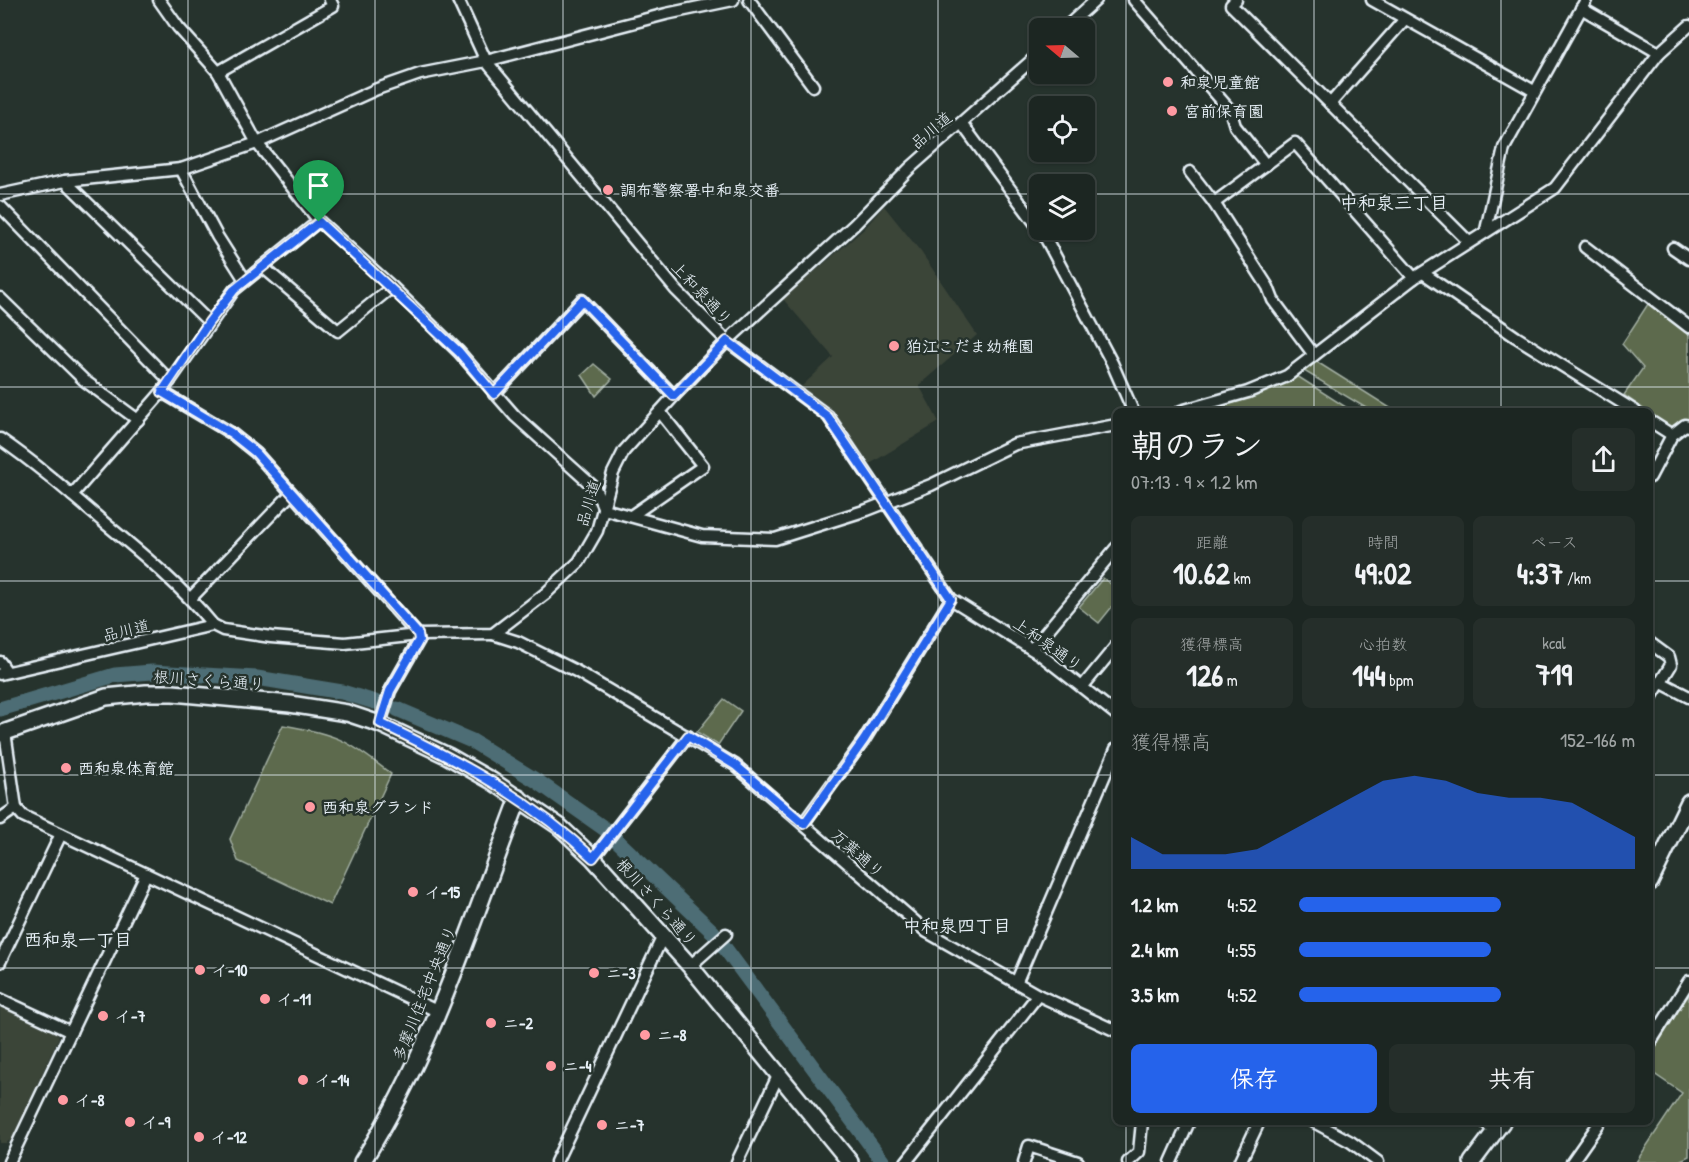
<!DOCTYPE html>
<html lang="ja">
<head>
<meta charset="utf-8">
<style>
  body { margin:0; font-family:"Patrick Hand","Klee One",sans-serif; background:#252e2a; color:#f1f3f6; height:100vh; display:flex; flex-direction:column; font-size:22px; white-space:nowrap }
  * { box-sizing:border-box; margin:0 }
  p { font-size:20px; color:#a0a5a5 }
  .icon { flex:none; width:33px; height:33px; fill:none; stroke:currentColor; stroke-width:2; stroke-linecap:round; stroke-linejoin:round }
  .map { position:relative; flex:1; overflow:hidden }
  .side { position:absolute; left:1113px; top:408px; width:540px; height:717px; display:flex; flex-direction:column; background:#1c2622; border-radius:9px; box-shadow:0 2px 4px #0004,0 0 0 2px #3a4340 }
  .side>* { flex:none }
  .needle { width:39px; rotate:289deg }
  .buttons { position:absolute; left:1029px; top:18px; display:grid; gap:12px }
  .buttons a { display:grid; place-items:center; width:66px; height:66px; border-radius:9px; background:#1c2622; box-shadow:0 2px 4px #0004,0 0 0 2px #3a4340; font-size:30px }
  .pin { position:absolute; display:grid; place-items:center; width:51px; height:51px; color:#fff; margin:-62px -26px; border-radius:50% 50% 50% 0; rotate:-45deg; box-shadow:0 0 6px #0007 }
  .pin .icon { rotate:45deg }
  .round { display:grid; place-items:center; flex:none; width:63px; height:63px; border-radius:9px; background:#252e2a }
  .overview { display:flex; align-items:center; justify-content:space-between; height:102px; padding:0 18px }
  h1 { font-size:33px; font-weight:700; line-height:45px }
  .figures { display:grid; grid-template-columns:repeat(3,1fr); gap:9px; height:102px; padding:6px 18px }
  .figures div { display:grid; align-content:center; border-radius:9px; background:#252e2a; text-align:center }
  .figures b { font-size:30px; font-weight:700 }
  .figures small { font-size:16px; font-weight:400 }
  .figures p { font-size:16px }
  .chart { height:168px; padding:12px 18px }
  .chart p { display:flex; justify-content:space-between }
  .chart svg { width:100%; height:108px; margin-top:6px; fill:#2563eb; opacity:.7 }
  .cta { display:flex; gap:12px; margin-top:auto; padding:12px 18px }
  .cta a { flex:1; height:69px; border-radius:9px; background:#2563eb; color:#fff; font-size:24px; font-weight:700; line-height:69px; text-align:center }
  .cta a+a { background:#252e2a; color:#f1f3f6 }
  ul { padding:0 18px; list-style:none; font-size:20px }
  li { display:grid; grid-template-columns:96px 72px 1fr; align-items:center; height:45px }
  li i { height:15px; border-radius:8px; background:#2563eb }
  .map>svg:first-child { display:block }
  .built { fill:#3b4439 }
  .green { fill:#5d6b4d; stroke:#a2aea2; stroke-width:1.5 }
  .lines { fill:none; stroke-linecap:round; stroke-linejoin:round }
  .canal { stroke:#4e6d75; stroke-width:15 }
  .street-casing { stroke:#e8f1f8; stroke-width:15 }
  .secondary-casing { stroke:#e8f1f8; stroke-width:20 }
  .street { stroke:#26332d; stroke-width:10 }
  .secondary { stroke:#26332d; stroke-width:15 }
  .route-casing { stroke:#fff; stroke-width:12 }
  .route { stroke:#2563eb; stroke-width:8 }
  .grid { fill:none; stroke:#e8f1f8; stroke-width:1.5; stroke-opacity:0.55 }
  .poi-dot { fill:#ff9aa2; stroke:#26332d; stroke-width:2 }
  .labels { text-anchor:middle; dominant-baseline:central; stroke-width:5; stroke-linejoin:round; paint-order:stroke }
  .poi-label { font-size:16px; font-weight:bold; fill:#e8f1f8; stroke:#26332d; text-anchor:start }
  .street-label { font-size:16px; fill:#e8f1f8; stroke:#26332d }
  .neighbourhood-label { font-size:18px; font-weight:bold; fill:#e8f1f8; stroke:#26332d }
</style>
</head>
<body>
<div class="map">
<svg width="1689" height="1162" viewBox="0 0 1689 1162">
  <rect width="100%" height="100%" fill="#26332d"/>
  <filter id="ink" filterUnits="userSpaceOnUse"><feTurbulence type="fractalNoise" baseFrequency=".0167" numOctaves="2"/><feDisplacementMap in="SourceGraphic" scale="12" xChannelSelector="R" yChannelSelector="G"/><feConvolveMatrix kernelMatrix="1 2 1 2 8 2 1 2 1" color-interpolation-filters="sRGB"/></filter>
  <g filter="url(#ink)">
    <g class="built">
      <polygon points="884,206 921,252 977,335 919,385 939,422 868,465 832,411 801,387 833,357 783,299 864,229"/>
      <polygon points="0,1005 55,1031 59,1037 12,1139 6,1143 0,1143"/>
    </g>
    <g class="green">
      <polygon points="1648,304 1689,335 1689,420 1669,427 1624,395 1643,368 1622,344"/>
      <polygon points="1317,362 1395,411 1371,411 1304,371"/>
      <polygon points="594,364 612,379 596,396 582,375"/>
      <polygon points="1297,376 1352,411 1221,410 1222,406 1253,397"/>
      <polygon points="1103,578 1116,588 1116,602 1099,623 1079,607"/>
      <polygon points="724,699 741,711 718,745 697,732"/>
      <path d="M283 725C337 734 348 740 391 774L330 905 238 861 230 839Z"/>
      <polygon points="1689,994 1689,1156 1677,1162 1636,1162 1682,1093 1650,1071 1650,1056"/>
    </g>
    <g class="lines">
      <g class="canal">
        <polyline points="0,709 115,675 152,672 257,678 342,692 375,702"/>
        <polyline points="397,709 472,741 537,781 605,829 713,932 883,1162"/>
      </g>
      <g class="street-casing">
        <g id="street">
          <polyline points="159,0 178,27 218,72 257,143 319,221 392,287 459,352 515,416 595,488 604,509 702,536 775,539 867,510 931,485 1015,444 1116,425"/>
          <polyline points="458,0 486,61 676,290 727,341 828,416 951,599 1041,655 1116,714"/>
          <polyline points="749,0 813,86"/>
          <polyline points="1134,0 1230,110 1235,126 1266,165"/>
          <polyline points="1236,0 1231,5 1469,242"/>
          <polyline points="1372,0 1534,91"/>
          <polyline points="1581,8 1659,53"/>
          <polyline points="1065,28 1096,0"/>
          <polyline points="218,72 333,6 330,0"/>
          <polyline points="1330,104 1405,19"/>
          <polyline points="962,124 1044,235 1112,363 1133,411"/>
          <polyline points="181,169 257,143 377,89 420,74 486,61 666,14 733,0"/>
          <polyline points="1190,172 1214,203 1268,287 1273,300 1314,355"/>
          <polyline points="65,181 209,322"/>
          <polyline points="0,195 65,181 181,169 217,236 245,280"/>
          <polyline points="1214,203 1295,143 1414,278"/>
          <polyline points="0,206 170,381"/>
          <polyline points="1486,230 1504,148 1586,0"/>
          <polyline points="1585,247 1689,327"/>
          <polyline points="1673,248 1689,259"/>
          <polyline points="264,268 338,331 392,287"/>
          <polyline points="1423,273 1516,337 1635,411"/>
          <polyline points="0,298 85,381 138,420"/>
          <polyline points="162,392 231,433 256,453 418,635 419,640 390,691 380,724"/>
          <polyline points="494,394 582,300 674,396"/>
          <polyline points="1181,411 1248,392 1287,376 1414,278 1555,188 1659,53 1689,26"/>
          <polyline points="1650,421 1672,435"/>
          <path d="M0 439C38 465 72 495 107 525 145 556 182 587 213 625"/>
          <polyline points="1650,477 1672,435 1685,425 1689,426"/>
          <polyline points="72,495 162,392 234,290 319,221"/>
          <polyline points="631,516 703,466 660,412"/>
          <polyline points="191,598 291,494"/>
          <polyline points="493,634 518,642 576,671 735,765 927,932 1038,995 1116,1031"/>
          <polyline points="1650,643 1669,657 1671,665 1650,699"/>
          <polyline points="1032,649 1116,548"/>
          <polyline points="0,662 7,672"/>
          <polyline points="0,674 213,625 223,630 271,637 345,643 418,635 493,634 545,594 579,562 597,531 613,473 624,451 674,396 727,341 854,225 910,168 1040,53"/>
          <polyline points="1660,682 1689,697"/>
          <polyline points="1083,686 1116,646"/>
          <polyline points="5,732 16,808 23,816 439,1012"/>
          <polyline points="0,819 16,808"/>
          <polyline points="803,824 864,740 951,599"/>
          <polyline points="593,858 688,736"/>
          <polyline points="0,962 61,834"/>
          <polyline points="690,966 726,934"/>
          <polyline points="1016,983 1116,749"/>
          <polyline points="0,999 71,1032"/>
          <polyline points="1650,1043 1689,981"/>
          <polyline points="1314,1122 1351,1142 1378,1162"/>
          <polyline points="1485,1122 1495,1131"/>
          <polyline points="9,1162 146,874"/>
          <polyline points="556,1162 663,936"/>
          <polyline points="737,1162 779,1074"/>
          <polyline points="906,1162 1038,995"/>
          <polyline points="1024,1162 1029,1146 1078,1162"/>
          <polyline points="1128,1162 1139,1152 1142,1122"/>
          <polyline points="1171,1162 1189,1122"/>
          <polyline points="1240,1162 1259,1122"/>
          <polyline points="1572,1162 1600,1122"/>
        </g>
      </g>
      <g class="secondary-casing">
        <g id="secondary">
          <polyline points="0,734 106,697 146,693 173,693 290,704 347,713 380,724 448,756 492,781 559,826 593,858 690,966 850,1162"/>
          <polyline points="1650,882 1689,802"/>
          <path d="M362 1162C433 1050 472 921 519 798"/>
          <polyline points="1472,1162 1502,1122"/>
        </g>
      </g>
      <use href="#street" class="street"/>
      <use href="#secondary" class="secondary"/>
    </g>
  </g>
  <g class="lines" filter="url(#ink)">
    <g class="route-casing">
      <path id="route" d="M319 222 459 352 494 394 582 300 674 396 727 341 828 417 951 599 864 740 804 824 735 765 688 736 593 858C529 798 459 761 380 723L390 691 419 640 418 634 256 453 231 433 162 392 209 322 234 290Z"/>
    </g>
    <use href="#route" class="route"/>
  </g>
  <path class="grid" d="M188 0V1162M375 0V1162M563 0V1162M751 0V1162M938 0V1162M1126 0V411M1314 0V411M1501 0V411M0 194H1040M1084 194H1689M0 387H1689M0 581H1116M1650 581H1689M0 775H1116M1650 775H1689M0 968H1116M1650 968H1689M1126 1122V1162M1314 1122V1162M1501 1122V1162"/>
  <g class="poi-dot">
    <circle cx="1168" cy="82" r="6"/>
    <circle cx="1172" cy="111" r="6"/>
    <circle cx="608" cy="190" r="6"/>
    <circle cx="894" cy="346" r="6"/>
    <circle cx="66" cy="768" r="6"/>
    <circle cx="310" cy="807" r="6"/>
    <circle cx="413" cy="892" r="6"/>
    <circle cx="200" cy="970" r="6"/>
    <circle cx="594" cy="973" r="6"/>
    <circle cx="265" cy="999" r="6"/>
    <circle cx="103" cy="1016" r="6"/>
    <circle cx="491" cy="1023" r="6"/>
    <circle cx="645" cy="1035" r="6"/>
    <circle cx="551" cy="1066" r="6"/>
    <circle cx="303" cy="1080" r="6"/>
    <circle cx="63" cy="1100" r="6"/>
    <circle cx="130" cy="1122" r="6"/>
    <circle cx="602" cy="1125" r="6"/>
    <circle cx="199" cy="1137" r="6"/>
  </g>
  <g class="labels">
    <g class="poi-label">
      <text x="1180" y="82">和泉児童館</text>
      <text x="1184" y="111">宮前保育園</text>
      <text x="620" y="190">調布警察署中和泉交番</text>
      <text x="906" y="346">狛江こだま幼稚園</text>
      <text x="78" y="768">西和泉体育館</text>
      <text x="322" y="807">西和泉グランド</text>
      <text x="425" y="892">イ-15</text>
      <text x="212" y="970">イ-10</text>
      <text x="606" y="973">ニ-3</text>
      <text x="277" y="999">イ-11</text>
      <text x="115" y="1016">イ-7</text>
      <text x="503" y="1023">ニ-2</text>
      <text x="657" y="1035">ニ-8</text>
      <text x="563" y="1066">ニ-4</text>
      <text x="315" y="1080">イ-14</text>
      <text x="75" y="1100">イ-8</text>
      <text x="142" y="1122">イ-9</text>
      <text x="614" y="1125">ニ-7</text>
      <text x="211" y="1137">イ-12</text>
    </g>
    <g class="street-label">
      <text transform="translate(931 130) rotate(-40)">品川道</text>
      <text transform="translate(702 293) rotate(47)">上和泉通り</text>
      <text transform="translate(588 503) rotate(-73)">品川道</text>
      <text transform="translate(126 630) rotate(-13)">品川道</text>
      <text transform="translate(1048 644) rotate(35)">上和泉通り</text>
      <text transform="translate(209 680) rotate(4)">根川さくら通り</text>
      <text transform="translate(858 853) rotate(42)">万葉通り</text>
      <text transform="translate(657 902) rotate(48)">根川さくら通り</text>
      <text transform="translate(424 993) rotate(-68)">多摩川住宅中央通り</text>
    </g>
    <g class="neighbourhood-label">
      <text x="1394" y="202">中和泉三丁目</text>
      <text x="957" y="925">中和泉四丁目</text>
      <text x="78" y="939">西和泉一丁目</text>
    </g>
  </g>
</svg>
<div class="buttons">
<a><svg class="needle" viewBox="-14 -14 28 28"><path d="M0-13l5 13h-10z" fill="#e53935"/><path d="M0 13l5-13h-10z" fill="#a0a5a5"/></svg></a>
<a><svg class="icon" aria-label="locate" viewBox="0 0 24 24"><circle cx="12" cy="12" r="6"/><path d="M12 2v4M12 18v4M2 12h4M18 12h4"/></svg></a>
<a><svg class="icon" aria-label="layers" viewBox="0 0 24 24"><path d="M12 4l9 5-9 5-9-5zM3 14l9 5 9-5"/></svg></a>
</div>
<div class="pin" style="left:319px;top:222px;background:#1e9e55"><svg class="icon" aria-label="arrive" viewBox="0 0 24 24"><path d="M6 21V4h12l-3 4 3 4H6"/></svg></div>
<section class="side">
<div class="overview"><div><h1>朝のラン</h1><p>07:13 · 9 × 1.2 km</p></div><a class="round"><svg class="icon" aria-label="share" viewBox="0 0 24 24"><path d="M12 15V3M7 8l5-5 5 5M5 13v7h14v-7"/></svg></a></div>
<div class="figures">
<div><p>距離</p><b>10.62<small> km</small></b></div>
<div><p>時間</p><b>49:02</b></div>
<div><p>ペース</p><b>4:37<small> /km</small></b></div>
</div>
<div class="figures">
<div><p>獲得標高</p><b>126<small> m</small></b></div>
<div><p>心拍数</p><b>144<small> bpm</small></b></div>
<div><p>kcal</p><b>719</b></div>
</div>
<div class="chart"><p><span>獲得標高</span>152–166 m</p>
<svg viewBox="0 0 160 44" preserveAspectRatio="none"><path d="M0 44V31L10 38L20 38L30 38L40 36L50 29L60 22L70 15L80 8L90 6L100 8L110 13L120 15L130 15L140 17L150 24L160 31V44z"/></svg>
</div>
<ul>
<li><b>1.2 km</b>4:52<i style="width:60%"></i></li>
<li><b>2.4 km</b>4:55<i style="width:57%"></i></li>
<li><b>3.5 km</b>4:52<i style="width:60%"></i></li>
</ul>
<div class="cta"><a>保存</a><a>共有</a></div>
</section>
</div>
</body>
</html>
